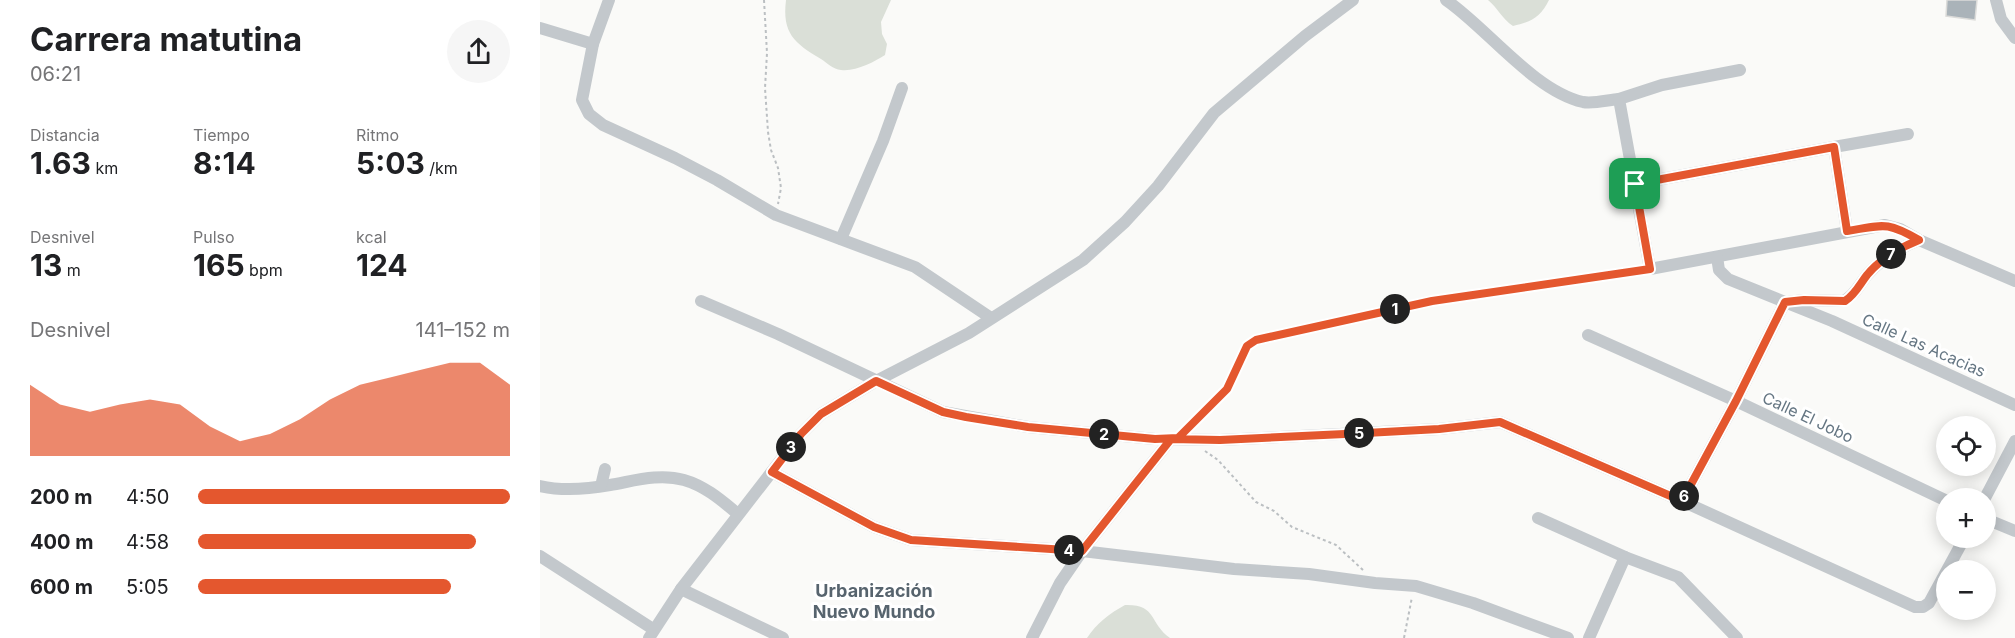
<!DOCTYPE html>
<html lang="es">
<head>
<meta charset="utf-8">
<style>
  body { margin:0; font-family:Inter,sans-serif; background:#f6f6f6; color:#202124; height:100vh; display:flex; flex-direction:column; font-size:22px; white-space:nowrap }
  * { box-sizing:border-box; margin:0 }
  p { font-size:20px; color:#757577 }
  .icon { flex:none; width:33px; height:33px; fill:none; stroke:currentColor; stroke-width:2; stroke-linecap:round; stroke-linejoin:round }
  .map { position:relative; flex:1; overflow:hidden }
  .drawer { display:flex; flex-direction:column; background:#fff; width:540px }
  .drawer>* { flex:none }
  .tools { position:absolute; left:1396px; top:416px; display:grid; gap:12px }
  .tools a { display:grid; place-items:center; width:60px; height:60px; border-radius:50%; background:#fff; box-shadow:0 3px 15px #0003; font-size:30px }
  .pin { position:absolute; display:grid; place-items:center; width:51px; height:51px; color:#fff; margin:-26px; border-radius:12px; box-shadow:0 3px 9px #0006 }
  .km { position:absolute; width:30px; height:30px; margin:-15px; border-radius:50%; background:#222; color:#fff; font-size:16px; line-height:30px; text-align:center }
  .round { display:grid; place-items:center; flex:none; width:63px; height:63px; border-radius:32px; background:#f6f6f6 }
  .head { display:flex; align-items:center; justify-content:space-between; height:102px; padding:0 30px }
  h1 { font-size:33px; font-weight:700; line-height:45px }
  .figures { display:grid; grid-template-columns:repeat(3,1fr); gap:9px; height:102px; padding:6px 30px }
  .figures div { display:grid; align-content:center }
  .figures b { font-size:30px; font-weight:700 }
  .figures small { font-size:16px; font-weight:400 }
  .figures p { font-size:16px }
  .chart { height:168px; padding:12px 30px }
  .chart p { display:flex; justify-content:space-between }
  .chart svg { width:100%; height:108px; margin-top:6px; fill:#e4572e; opacity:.7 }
  ul { padding:0 30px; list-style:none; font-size:20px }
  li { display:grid; grid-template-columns:96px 72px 1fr; align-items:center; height:45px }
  li i { height:15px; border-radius:8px; background:#e4572e }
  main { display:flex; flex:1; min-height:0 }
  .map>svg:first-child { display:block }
  .green { fill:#dadfd7 }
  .building { fill:#aab3b9; stroke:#dcdcda; stroke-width:1.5 }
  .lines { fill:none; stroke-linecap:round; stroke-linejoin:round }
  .path { stroke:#bbbfc2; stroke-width:2; stroke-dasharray:3 3; stroke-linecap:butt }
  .street { stroke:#c3c8cc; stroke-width:12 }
  .route-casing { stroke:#fff; stroke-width:12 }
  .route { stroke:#e4572e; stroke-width:8 }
  .labels { text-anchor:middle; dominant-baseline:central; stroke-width:6; stroke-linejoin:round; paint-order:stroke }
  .street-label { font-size:16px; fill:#657683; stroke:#fff }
  .neighbourhood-label { font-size:18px; font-weight:bold; fill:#57646e; stroke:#fff }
</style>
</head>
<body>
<main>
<section class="drawer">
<div class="head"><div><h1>Carrera matutina</h1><p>06:21</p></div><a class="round"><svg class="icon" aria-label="share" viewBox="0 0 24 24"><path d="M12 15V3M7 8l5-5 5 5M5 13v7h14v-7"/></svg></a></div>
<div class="figures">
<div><p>Distancia</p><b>1.63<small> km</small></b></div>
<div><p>Tiempo</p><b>8:14</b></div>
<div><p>Ritmo</p><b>5:03<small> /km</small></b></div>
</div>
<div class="figures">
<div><p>Desnivel</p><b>13<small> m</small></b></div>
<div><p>Pulso</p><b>165<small> bpm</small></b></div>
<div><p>kcal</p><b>124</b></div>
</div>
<div class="chart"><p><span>Desnivel</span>141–152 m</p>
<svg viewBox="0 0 160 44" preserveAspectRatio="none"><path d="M0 44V15L10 23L20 26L30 23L40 21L50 23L60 32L70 38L80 35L90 29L100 21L110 15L120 12L130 9L140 6L150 6L160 15V44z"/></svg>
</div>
<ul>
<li><b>200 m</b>4:50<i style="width:100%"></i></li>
<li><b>400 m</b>4:58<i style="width:89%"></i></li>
<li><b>600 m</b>5:05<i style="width:81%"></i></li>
</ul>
</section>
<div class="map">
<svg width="1475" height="638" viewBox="0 0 1475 638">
  <rect width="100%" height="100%" fill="#fafaf8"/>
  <g class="green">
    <path d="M246 0H351L341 22 342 34 347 44 345 55C334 62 315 72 301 70 293 69 287 63 281 59 254 43 242 33 246 0Z"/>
    <path d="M948 0H1009C1001 17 991 22 973 26 962 19 958 8 948 0Z"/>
    <path d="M585 605C617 604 609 623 630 638H547C556 624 570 613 585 605Z"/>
  </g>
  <polygon class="building" points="1407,0 1437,0 1435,20 1406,16"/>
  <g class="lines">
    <g class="path">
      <polyline points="224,0 227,53 225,88 228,132 231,150 238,168 241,188 238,204"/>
      <polyline points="649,428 687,389 707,346 716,340 892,301 1098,271"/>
      <polyline points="665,451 678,460 716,502 734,511 752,527 796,545 823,570"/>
      <polyline points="864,638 872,597"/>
    </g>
    <g class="street">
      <path d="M906 0C947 28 994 91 1043 102 1053 104 1068 100 1079 99"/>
      <polyline points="1456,0 1461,19 1475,38"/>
      <polyline points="0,28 53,44 42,100 49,114 63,125 135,158 177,180 236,215 375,267 451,318"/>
      <polyline points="53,44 69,0"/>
      <polyline points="1200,70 1122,85 1079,99 1110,269 1345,225 1360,229 1379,240 1475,281"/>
      <polyline points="1294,147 1368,134"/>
      <polyline points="1095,184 1294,147 1307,231"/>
      <polyline points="301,239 343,141 362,88"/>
      <polyline points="1177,257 1179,270 1188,279 1292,321 1475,405"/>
      <polyline points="161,301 238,334 403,412 488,427 615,439 680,440 899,429 960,422 1142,501 1375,607 1383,607 1389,603 1425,537"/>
      <path d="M1248 302 1264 300 1304 301C1315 295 1320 284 1327 275 1341 259 1359 248 1379 240"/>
      <polyline points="1048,335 1196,401 1407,501"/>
      <polyline points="232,472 334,527 371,540 542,551 694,569 769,574 835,583 876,586 933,603 1028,638"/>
      <path d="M0 486C22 491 48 489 70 485 94 481 119 473 144 480 165 486 181 500 198 514"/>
      <polyline points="61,486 65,469"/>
      <polyline points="1445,498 1475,441"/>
      <polyline points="1142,501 1196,401 1245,302"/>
      <polyline points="998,518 1085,557 1138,577 1197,638"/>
      <polyline points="1446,519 1475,531"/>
      <polyline points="0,556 113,629"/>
      <polyline points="141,589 243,638"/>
      <polyline points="109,638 141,589 261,434 281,414 336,381 429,333 543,260 585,222 618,186 674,113 765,36 813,0"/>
      <polyline points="492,638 520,583 542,551 631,439"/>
      <polyline points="1049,638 1085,557"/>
    </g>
  </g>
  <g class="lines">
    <g class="route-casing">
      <path id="route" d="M1095 184 1110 269 892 301 716 340 707 346 687 389 638 438 615 439 488 427 426 417 403 412 336 381 281 414 261 434 232 472 334 527 371 540 542 551 631 439 680 440 826 433 899 429 960 422 1142 501 1196 401 1245 302 1264 300 1305 301C1315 295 1320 284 1327 275 1341 258 1359 248 1379 240 1346 221 1344 225 1307 231L1294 147 1095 184"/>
    </g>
    <use href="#route" class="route"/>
  </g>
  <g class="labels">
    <g class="street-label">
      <text transform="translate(1384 345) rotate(24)">Calle Las Acacias</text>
      <text transform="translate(1268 417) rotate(25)">Calle El Jobo</text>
    </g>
    <g class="neighbourhood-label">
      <text x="334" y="590">Urbanización<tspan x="334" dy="21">Nuevo Mundo</tspan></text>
    </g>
  </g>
</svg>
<div class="tools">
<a><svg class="icon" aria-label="locate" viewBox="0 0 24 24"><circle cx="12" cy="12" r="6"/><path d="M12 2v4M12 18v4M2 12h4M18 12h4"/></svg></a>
<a>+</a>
<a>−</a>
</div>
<div class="pin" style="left:1095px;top:184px;background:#1e9e55"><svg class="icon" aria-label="arrive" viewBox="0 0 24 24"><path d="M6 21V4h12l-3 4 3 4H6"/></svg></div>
<b class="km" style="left:855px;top:309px">1</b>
<b class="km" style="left:564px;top:434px">2</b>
<b class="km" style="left:251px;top:447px">3</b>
<b class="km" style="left:529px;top:550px">4</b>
<b class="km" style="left:819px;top:433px">5</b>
<b class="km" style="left:1144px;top:496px">6</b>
<b class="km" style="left:1351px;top:254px">7</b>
</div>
</main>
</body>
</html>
